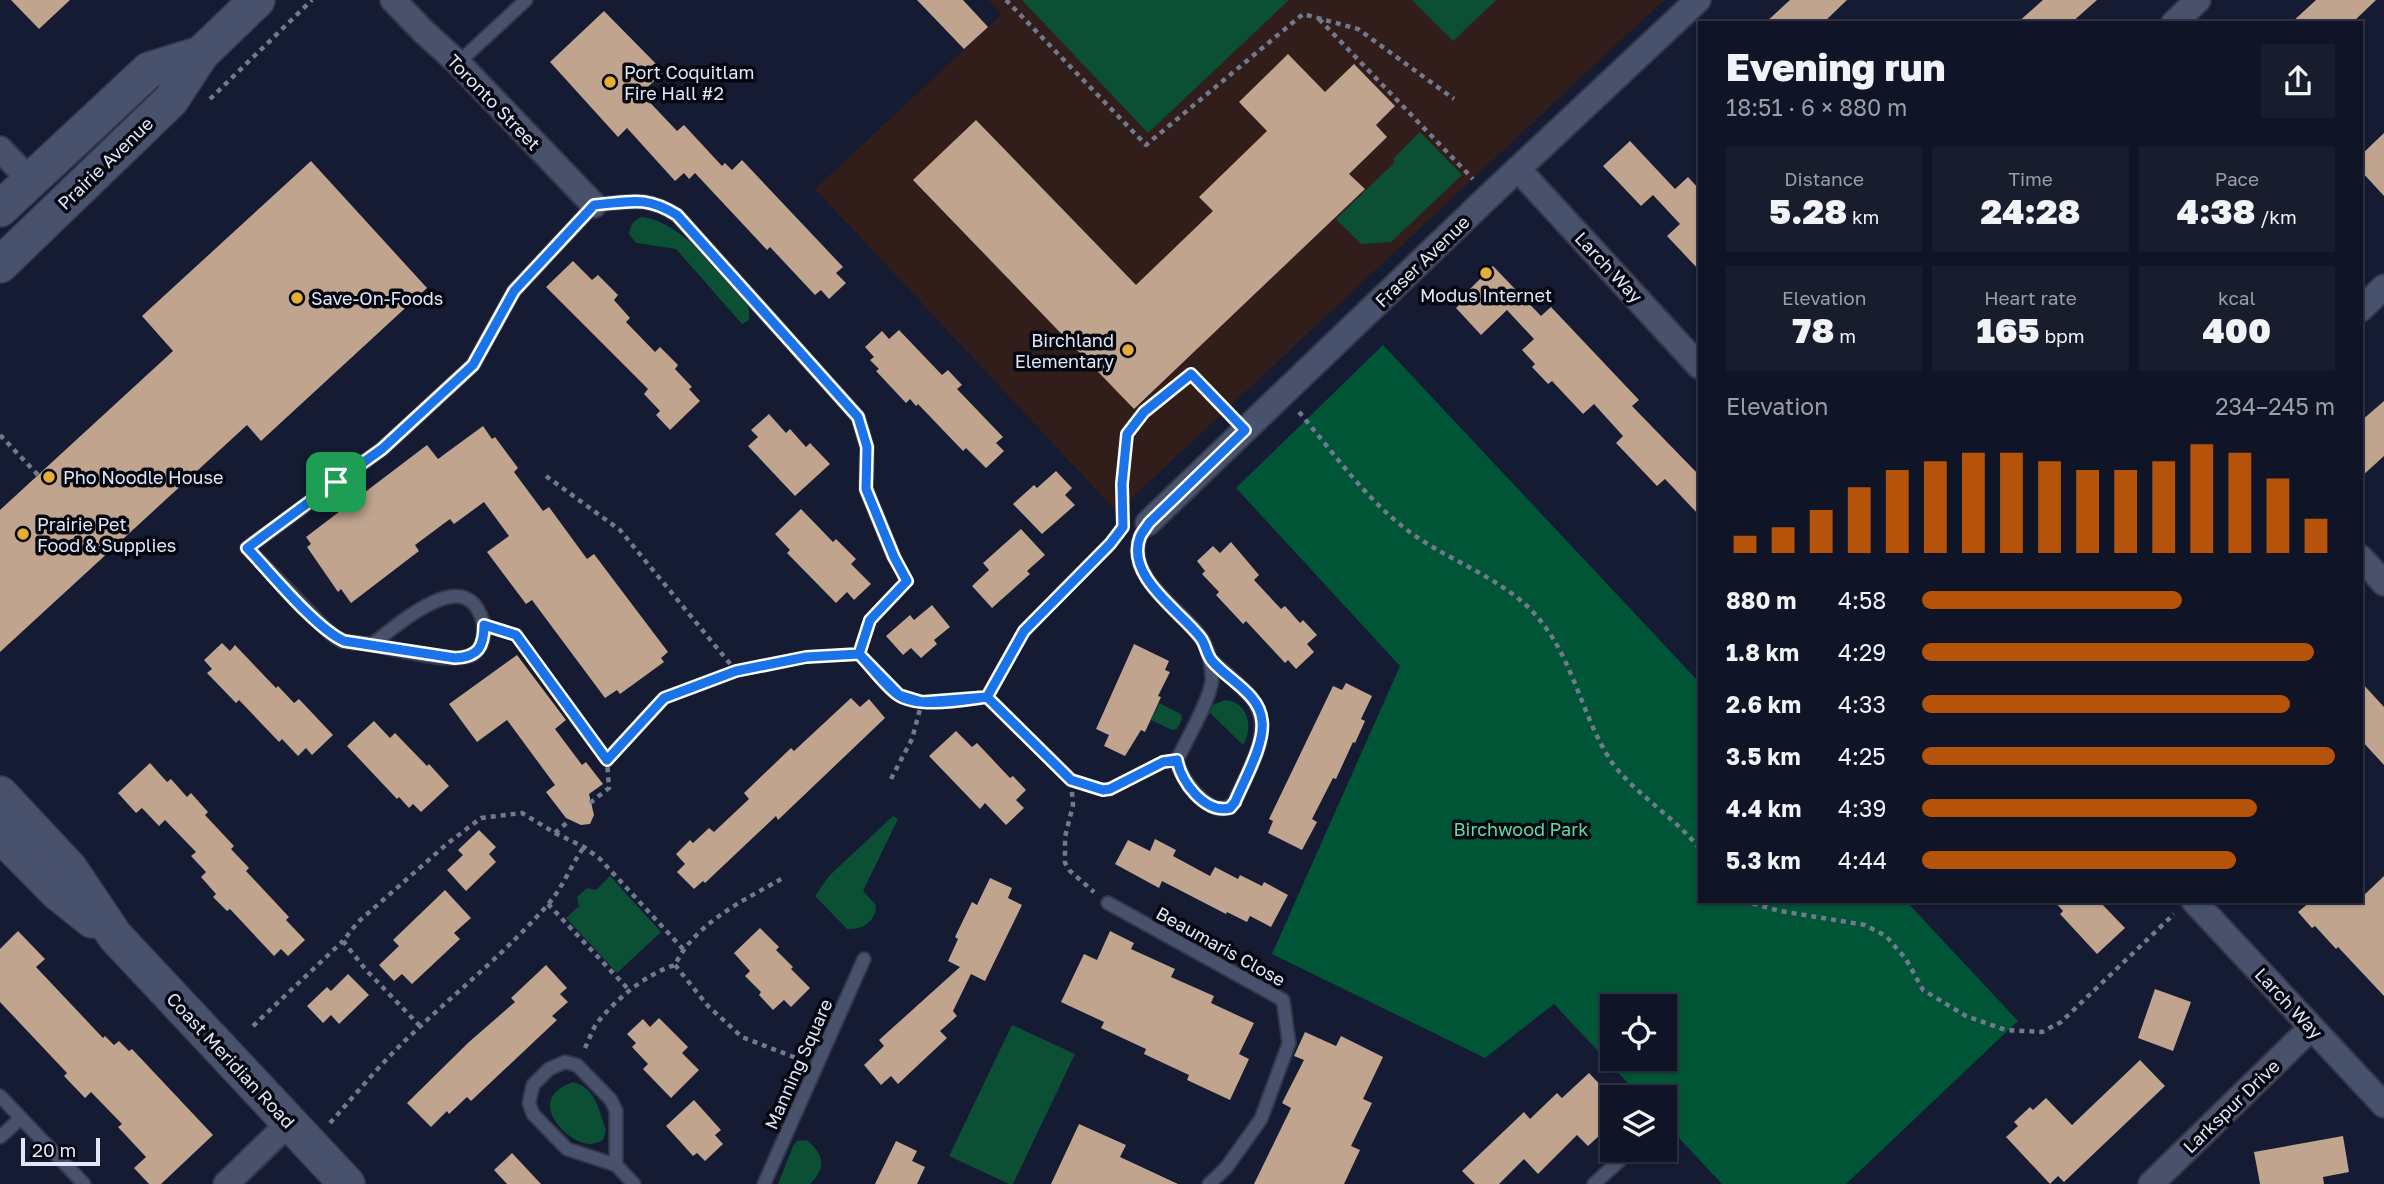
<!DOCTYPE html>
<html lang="en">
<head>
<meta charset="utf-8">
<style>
  body { margin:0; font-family:"Golos Text",sans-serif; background:#181d2e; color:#f1f3f6; height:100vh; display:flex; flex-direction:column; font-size:26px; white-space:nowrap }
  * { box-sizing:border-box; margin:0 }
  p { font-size:23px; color:#9b9ea7 }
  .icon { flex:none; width:38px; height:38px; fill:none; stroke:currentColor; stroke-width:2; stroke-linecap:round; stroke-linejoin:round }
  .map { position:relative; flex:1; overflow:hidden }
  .panel { position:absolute; left:1698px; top:21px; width:665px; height:882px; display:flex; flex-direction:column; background:#0f1426; border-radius:0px; box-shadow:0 2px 5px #0004,0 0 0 2px #2f3343 }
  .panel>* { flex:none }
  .buttons { position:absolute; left:1600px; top:994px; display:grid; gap:14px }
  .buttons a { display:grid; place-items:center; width:77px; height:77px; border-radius:0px; background:#0f1426; box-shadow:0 2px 5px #0004,0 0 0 2px #2f3343; font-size:35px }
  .scale { position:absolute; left:21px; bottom:18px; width:79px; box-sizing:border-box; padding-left:7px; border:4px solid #e1e7f7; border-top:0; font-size:19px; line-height:24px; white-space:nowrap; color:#e1e7f7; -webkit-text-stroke:5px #050710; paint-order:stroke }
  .pin { position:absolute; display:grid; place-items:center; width:60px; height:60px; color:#fff; margin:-30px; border-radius:14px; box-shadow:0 4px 10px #0006 }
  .round { display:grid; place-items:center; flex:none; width:74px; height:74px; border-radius:0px; background:#181d2e }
  .summary { display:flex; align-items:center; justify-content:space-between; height:119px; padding:0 28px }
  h1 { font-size:38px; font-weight:800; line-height:52px }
  .figures { display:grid; grid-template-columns:repeat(3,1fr); gap:10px; height:119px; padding:7px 28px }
  .figures div { display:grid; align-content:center; border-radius:0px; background:#181d2e; text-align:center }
  .figures b { font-size:35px; font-weight:800 }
  .figures small { font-size:19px; font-weight:400 }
  .figures p { font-size:19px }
  .chart { height:196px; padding:14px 28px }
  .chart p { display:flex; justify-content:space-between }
  .chart svg { width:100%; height:126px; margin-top:7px; stroke:#b45309; stroke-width:6 }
  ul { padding:0 28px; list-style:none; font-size:23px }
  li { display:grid; grid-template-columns:112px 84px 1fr; align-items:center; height:52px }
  li i { height:18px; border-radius:9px; background:#b45309 }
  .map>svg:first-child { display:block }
  .education { fill:#311e1b }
  .green { fill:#0b4f35 }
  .forest { fill:#005537; fill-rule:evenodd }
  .building { fill:#c0a48e }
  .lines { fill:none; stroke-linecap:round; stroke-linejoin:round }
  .service-casing { stroke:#34374a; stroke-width:16 }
  .minor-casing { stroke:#34374a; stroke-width:28 }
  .secondary-casing { stroke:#34374a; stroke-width:38 }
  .path { stroke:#72798d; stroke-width:4.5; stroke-dasharray:5 5; stroke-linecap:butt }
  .service { stroke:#49526d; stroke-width:12 }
  .minor { stroke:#49526d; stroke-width:24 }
  .secondary { stroke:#49526d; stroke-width:35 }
  .route-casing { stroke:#fff; stroke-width:14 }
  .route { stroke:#1a73e8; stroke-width:9 }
  .poi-dot { fill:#e4ae35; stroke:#050710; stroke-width:2.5 }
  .labels { text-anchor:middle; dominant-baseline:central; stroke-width:7; stroke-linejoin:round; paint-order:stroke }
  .poi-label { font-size:18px; fill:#e1e7f7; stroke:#050710; text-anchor:start }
  .street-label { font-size:18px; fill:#e1e7f7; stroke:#050710 }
  .park-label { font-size:18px; fill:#5fdda4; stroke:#050710 }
</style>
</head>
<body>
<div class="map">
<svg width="2384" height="1184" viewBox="0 0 2384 1184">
  <rect width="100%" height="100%" fill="#141b32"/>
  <polygon class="education" points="988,0 1664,0 1117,512 815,189 1001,15"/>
  <g class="green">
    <polygon points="1022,0 1289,0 1148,133"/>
    <polygon points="1412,0 1496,0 1453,41"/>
    <polygon points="1420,132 1462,175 1391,242 1361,244 1336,219 1394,163 1394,158"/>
    <path d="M642 217C683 222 718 272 745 301L749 309V320L742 324 676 249 636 243 629 234C631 225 633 220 642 217Z"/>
    <path d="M1225 700C1248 702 1254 727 1243 745L1209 712 1213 705Z"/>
    <polygon points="1159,703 1181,714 1182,719 1177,729 1172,730 1151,720"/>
    <path d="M893 816 898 819 863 891 876 905C876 922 862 930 847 929L815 896 829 876Z"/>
    <polygon points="610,876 661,932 617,973 566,918 579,906 577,897 587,888 596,890"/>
    <polygon points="1012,1025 1075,1054 1013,1184 1009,1184 949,1156"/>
    <path d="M573 1082C597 1089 598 1109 606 1130L603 1140C601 1141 594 1144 592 1144 570 1145 534 1109 558 1090 562 1086 569 1084 573 1082Z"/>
    <path d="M807 1140C824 1155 827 1167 810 1184H778L793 1146 797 1141Z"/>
  </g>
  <path class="forest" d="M1383 345 1699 682V901H1906L2018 1021 1846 1184H1722L1664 1122V1097H1641L1554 1004 1485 1058 1272 954 1400 666 1236 488ZM1612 1006H1664V1059H1612Z"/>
  <g class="building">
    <polygon points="11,0 70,0 39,29"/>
    <polygon points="917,0 963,0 988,27 964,49"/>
    <polygon points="1790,0 1847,0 1823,23 1765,23"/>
    <polygon points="2043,0 2097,0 2071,23 2017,23"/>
    <polygon points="2316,0 2376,0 2352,23 2291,23"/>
    <polygon points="604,11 664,72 641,93 677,131 684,125 722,166 725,163 732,170 742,160 843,267 836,273 846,283 829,299 821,290 815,295 770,247 767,250 695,173 689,179 684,173 675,181 627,128 618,137 550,62"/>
    <polygon points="1288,54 1325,92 1354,64 1395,106 1376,125 1387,137 1349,174 1365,189 1134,409 913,180 976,120 1136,285 1213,211 1199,197 1267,131 1239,102"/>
    <polygon points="2384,133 2384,196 2361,171 2361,155"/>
    <polygon points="1630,141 1675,189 1688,177 1699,189 1699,270 1667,236 1680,224 1653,195 1641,206 1603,166"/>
    <polygon points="311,161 427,288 261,441 247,425 0,652 0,510 173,351 142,316"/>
    <polygon points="573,261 592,280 598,275 618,295 614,300 630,318 626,322 655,352 660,347 678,365 675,369 692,387 689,389 700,401 670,430 656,415 660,411 644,394 648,389 546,287"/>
    <polygon points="1493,266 1541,316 1551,307 1639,400 1632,406 1699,475 1699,515 1665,479 1657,486 1616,443 1623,436 1594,404 1583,414 1552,381 1548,384 1532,367 1535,364 1522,350 1534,339 1507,310 1481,335 1456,308 1473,292 1470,289"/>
    <polygon points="899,330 942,375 948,370 962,385 957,389 1003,437 996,443 1004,451 986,468 966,448 963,451 918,404 916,406 910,399 906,403 876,371 879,369 870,360 874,357 865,347 882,331 889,339"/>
    <polygon points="2384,401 2384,456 2361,477 2361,421"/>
    <polygon points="769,414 786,433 790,429 806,447 810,443 830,464 795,496 748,446 758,437 751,430"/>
    <polygon points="483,426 492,439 495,437 518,468 514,472 543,511 549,507 587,559 594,554 668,652 661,658 664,662 620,694 617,690 605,698 532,600 526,604 487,552 509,536 484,502 454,524 450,519 415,545 419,551 351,603 341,589 338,592 307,547 311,544 306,537 427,445 438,459"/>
    <polygon points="1056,471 1072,488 1065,495 1075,505 1042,534 1013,504 1034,485 1037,488"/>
    <polygon points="801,509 833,542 836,539 856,559 851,564 871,584 854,600 847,592 836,603 787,553 790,550 775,534"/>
    <polygon points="1021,529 1045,555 1027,571 1030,574 992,608 972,586 989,570 983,563"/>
    <polygon points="1231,542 1259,575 1254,580 1281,609 1285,606 1300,623 1303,620 1317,635 1307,644 1314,652 1296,669 1288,660 1285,663 1246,621 1243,624 1216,595 1219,592 1202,574 1205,571 1197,561 1213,546 1220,553"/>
    <polygon points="932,605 950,627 934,640 937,644 921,658 911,648 903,655 886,636 910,615 914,620"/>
    <polygon points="222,643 230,651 235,645 276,688 278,686 294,703 299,699 333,735 312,755 306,748 298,756 282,739 279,742 239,700 236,703 207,673 212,669 204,660"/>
    <polygon points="1134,644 1169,661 1165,670 1170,672 1158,696 1161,697 1145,732 1141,730 1125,756 1104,746 1109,735 1096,729"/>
    <polygon points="517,655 566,720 555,729 582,765 586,762 603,784 589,794 594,815 590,824 581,825 566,818 546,792 555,785 507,720 477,742 449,704"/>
    <polygon points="2361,682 2384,707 2384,765 2361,740"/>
    <polygon points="1346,683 1372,696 1361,719 1365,721 1355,743 1353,742 1336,779 1333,778 1312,819 1317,822 1302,850 1268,833 1273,821 1269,819 1333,686 1342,690"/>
    <polygon points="851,698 860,707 869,699 885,718 778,820 776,816 705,883 703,881 694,889 677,872 685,864 676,854 690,840 693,843 709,828 714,832 749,799 744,793 791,748 794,751"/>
    <polygon points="374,721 390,738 395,733 427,766 429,764 449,786 421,812 413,804 409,808 399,797 397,799 347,746"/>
    <polygon points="956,731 972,747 977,743 1010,778 1013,776 1026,790 1016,800 1024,808 1006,825 985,803 980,809 929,756"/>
    <polygon points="150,763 167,782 171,779 187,797 191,793 208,812 205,815 234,846 231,849 249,868 246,871 289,917 286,920 305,940 288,956 281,949 274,956 230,909 227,911 213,897 216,894 201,877 206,872 191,856 196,852 165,820 159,826 142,808 136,813 118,793"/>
    <polygon points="479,830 496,847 489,854 496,862 466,891 447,870 463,855 458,850"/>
    <polygon points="1155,839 1176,850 1173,856 1210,876 1215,867 1238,879 1240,875 1262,886 1264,882 1288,895 1271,927 1250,916 1247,922 1227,912 1226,914 1162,881 1159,888 1115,864 1128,840 1150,851"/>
    <polygon points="2384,876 2384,996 2338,947 2336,949 2315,926 2312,928 2298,912 2311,901 2361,901 2361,898"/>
    <polygon points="990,878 1012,888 1008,898 1022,905 985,981 971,974 953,1011 957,1016 940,1031 947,1038 898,1084 891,1076 881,1085 864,1065 884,1046 879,1040 960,967 948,961 958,939 955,937 972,902 977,905"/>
    <polygon points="445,890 471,918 454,933 460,939 412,984 402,974 394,981 379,965 399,946 393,940"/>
    <polygon points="2054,901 2099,901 2125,928 2097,954 2060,914 2063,911"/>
    <polygon points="760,928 779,947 776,950 793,967 791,969 810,988 791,1007 784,1000 773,1010 759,995 761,992 745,976 750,971 734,953"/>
    <polygon points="18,931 45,959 36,967 103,1038 105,1036 114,1045 119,1041 129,1051 132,1049 213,1135 161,1184 149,1184 134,1168 146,1157 118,1127 122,1124 91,1092 85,1098 64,1076 67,1073 0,1002 0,949"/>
    <polygon points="1110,931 1134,943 1131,949 1175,969 1171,977 1214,996 1211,1003 1254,1023 1239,1054 1249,1059 1230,1100 1187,1080 1189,1075 1144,1054 1146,1049 1101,1028 1104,1022 1061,1002 1084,954 1097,960"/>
    <polygon points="546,965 567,988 560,994 568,1002 552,1016 557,1020 471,1101 467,1097 449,1114 447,1111 431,1127 407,1103 469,1042 515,1002 511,998"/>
    <polygon points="348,974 369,995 339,1024 331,1015 323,1023 307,1006 327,987 331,991"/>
    <polygon points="2155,989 2191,1002 2173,1051 2138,1038"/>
    <polygon points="659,1018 688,1047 682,1053 699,1070 671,1098 643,1069 648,1064 632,1047 636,1043 627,1034 643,1019 650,1027"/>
    <polygon points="1305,1032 1336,1046 1341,1036 1383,1057 1363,1099 1372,1103 1351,1146 1360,1150 1344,1184 1254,1184 1291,1108 1282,1103 1304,1060 1294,1056"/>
    <polygon points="2140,1060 2165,1086 2064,1182 2058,1176 2050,1184 2006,1137 2018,1126 2014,1122 2030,1107 2033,1110 2046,1098 2072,1125"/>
    <polygon points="1589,1073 1610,1095 1602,1104 1612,1114 1612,1124 1588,1146 1577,1135 1538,1174 1524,1159 1499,1184 1475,1184 1462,1171 1524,1112 1530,1119 1557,1093 1562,1098"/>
    <polygon points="694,1100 721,1130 715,1135 723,1144 705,1161 697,1153 693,1156 666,1126"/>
    <polygon points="1079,1124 1126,1145 1120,1157 1178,1184 1051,1184"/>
    <polygon points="2343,1136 2349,1172 2323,1177 2324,1184 2260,1184 2254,1152"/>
    <polygon points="896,1141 917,1151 912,1161 925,1167 917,1184 875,1184"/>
    <polygon points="512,1153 541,1184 507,1184 494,1170"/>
  </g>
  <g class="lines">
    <g class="service-casing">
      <g id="service">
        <polyline points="458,63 526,0"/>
        <path d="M1148 523C1146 528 1142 533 1140 537 1125 578 1183 610 1202 639 1209 650 1212 667 1212 680 1210 700 1186 741 1177 760 1180 781 1216 826 1235 801 1247 772 1276 730 1253 700 1242 685 1224 672 1210 659"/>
        <path d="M371 645C397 626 468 560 483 623 485 633 483 646 475 653 459 667 390 648 369 644 360 643 351 643 342 641 337 639 333 635 329 632L247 548 382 449 473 365 514 291 594 205C630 202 645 195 677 215L858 417 867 447 866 489 894 557"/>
        <polyline points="1108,903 1283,1000 1289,1043 1261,1119 1226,1168 1209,1184"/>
        <polyline points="0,1096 84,1184"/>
        <polyline points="0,1137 21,1118"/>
        <polyline points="616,1165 567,1149 533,1114 529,1103 533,1085 549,1069 565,1062 577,1065 611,1100 616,1111 616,1165 634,1184"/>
        <polyline points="764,1184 864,959"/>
        <polyline points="1594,1184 1631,1150"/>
      </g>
    </g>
    <g class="minor-casing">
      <g id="minor">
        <polyline points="393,0 424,32 458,63 594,205"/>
        <polyline points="2174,23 2198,0"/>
        <polyline points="0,149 30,180"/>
        <polyline points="1518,169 1699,366"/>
        <polyline points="2361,309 2384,287"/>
        <polyline points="1148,523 1488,197 1698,0"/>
        <polyline points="2361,558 2384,583"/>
        <polyline points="2194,901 2384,1105"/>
        <polyline points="226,1184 289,1123"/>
        <polyline points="2151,1184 2311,1028"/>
      </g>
    </g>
    <g class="secondary-casing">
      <g id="secondary">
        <polyline points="0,209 149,70 201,54"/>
        <polyline points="0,265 171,100 201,54 257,0"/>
        <polyline points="0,794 70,869 115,936 347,1184"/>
        <polyline points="0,834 57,892 92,920"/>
      </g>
    </g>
    <g class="path">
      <polyline points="1006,0 1146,145 1303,14 1358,29 1454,99"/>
      <polyline points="1319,19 1473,179"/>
      <polyline points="210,99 312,0"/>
      <path d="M1299 412C1332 451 1362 494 1402 526 1440 557 1490 572 1527 606 1572 649 1578 708 1609 758 1629 790 1674 816 1699 848"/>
      <polyline points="0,435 38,475"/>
      <polyline points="546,476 620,530 736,671"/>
      <path d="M1124 514C1123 496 1121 448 1128 433 1140 408 1170 391 1191 375L1229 413"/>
      <polyline points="501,630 516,635 607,760"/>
      <polyline points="987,697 1071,780 1073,805 1065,837 1065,863 1070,871 1094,892"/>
      <polyline points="922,702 987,697 1024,631 1110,544 1122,529"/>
      <polyline points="891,779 912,739 922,702 899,695 859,654 870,620 907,581 902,571"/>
      <polyline points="1071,780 1103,790 1110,789 1161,764"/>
      <polyline points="590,803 609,788 607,760 664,698 736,671 806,657 859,654"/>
      <polyline points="555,833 584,847 599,858 683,949"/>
      <polyline points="1743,901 1780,911 1865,925 1886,936 1906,959 1923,990 1966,1016 2006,1030 2042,1032 2061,1022 2174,914"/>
      <polyline points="548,904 630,991"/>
      <polyline points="675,965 708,1006 742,1037 799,1059"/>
      <polyline points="253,1026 343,941"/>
      <polyline points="420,1026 366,970 343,941 358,922 448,843 481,818 522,813 555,833 570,820"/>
      <path d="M585 1048C589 1040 592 1030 597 1023 616 999 646 974 675 965 695 923 744 900 783 878"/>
      <path d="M330 1123C356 1094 381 1063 410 1036 457 991 508 951 550 902 564 885 571 865 584 847"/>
    </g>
    <use href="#service" class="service"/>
    <use href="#minor" class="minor"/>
    <use href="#secondary" class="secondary"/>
  </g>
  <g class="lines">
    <g class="route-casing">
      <path id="route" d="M336 482 247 548C271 573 315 628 344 641L455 658C478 657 484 647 484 625L516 635 607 760 664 698 736 671 806 657 859 654 899 695 922 702 987 697 1071 780 1103 790 1110 789 1163 762 1177 760C1181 782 1205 814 1230 808L1235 802C1244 780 1265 744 1262 721 1260 694 1228 680 1212 661 1206 654 1206 644 1200 637 1180 611 1125 576 1140 537 1142 532 1146 528 1149 523L1245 430 1191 374 1144 412 1127 434 1122 484 1123 527 1110 544 1024 631 987 697C963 700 919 709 898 695 885 686 871 666 859 654L870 620 907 581 894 557 866 489 867 447 858 417 677 215C645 195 630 202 594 205L514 291 473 365 382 449 336 482"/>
    </g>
    <use href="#route" class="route"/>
  </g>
  <g class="poi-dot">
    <circle cx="610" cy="82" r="7"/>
    <circle cx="1486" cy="273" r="7"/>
    <circle cx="297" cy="298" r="7"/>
    <circle cx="1128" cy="350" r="7"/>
    <circle cx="49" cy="477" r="7"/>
    <circle cx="23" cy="534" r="7"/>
  </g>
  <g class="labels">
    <g class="poi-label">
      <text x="624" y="72">Port Coquitlam<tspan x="624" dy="21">Fire Hall #2</tspan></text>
      <text x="1486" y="295" text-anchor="middle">Modus Internet</text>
      <text x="311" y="298">Save-On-Foods</text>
      <text x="1114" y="340" text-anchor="end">Birchland<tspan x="1114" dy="21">Elementary</tspan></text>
      <text x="63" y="477">Pho Noodle House</text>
      <text x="37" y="524">Prairie Pet<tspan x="37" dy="21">Food &amp; Supplies</tspan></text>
    </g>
    <g class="street-label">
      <text transform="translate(494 102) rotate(46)">Toronto Street</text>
      <text transform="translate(105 163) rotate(-44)">Prairie Avenue</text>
      <text transform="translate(1422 261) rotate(-44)">Fraser Avenue</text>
      <text transform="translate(1609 267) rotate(47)">Larch Way</text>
      <text transform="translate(1221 946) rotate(29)">Beaumaris Close</text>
      <text transform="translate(2289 1003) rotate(47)">Larch Way</text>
      <text transform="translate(231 1060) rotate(47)">Coast Meridian Road</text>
      <text transform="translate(798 1064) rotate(-66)">Manning Square</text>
      <text transform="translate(2231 1106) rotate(-44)">Larkspur Drive</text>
    </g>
    <g class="park-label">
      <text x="1521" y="829">Birchwood Park</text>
    </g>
  </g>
</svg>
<div class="buttons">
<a><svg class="icon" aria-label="locate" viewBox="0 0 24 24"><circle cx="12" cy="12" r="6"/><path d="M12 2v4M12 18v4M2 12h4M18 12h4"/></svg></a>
<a><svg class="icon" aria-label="layers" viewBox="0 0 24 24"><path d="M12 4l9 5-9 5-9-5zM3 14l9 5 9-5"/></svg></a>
</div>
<div class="scale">20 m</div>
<div class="pin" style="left:336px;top:482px;background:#1e9e55"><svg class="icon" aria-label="arrive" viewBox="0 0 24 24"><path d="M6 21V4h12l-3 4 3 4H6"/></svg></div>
<section class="panel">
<div class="summary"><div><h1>Evening run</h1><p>18:51 · 6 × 880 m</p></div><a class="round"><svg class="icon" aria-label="share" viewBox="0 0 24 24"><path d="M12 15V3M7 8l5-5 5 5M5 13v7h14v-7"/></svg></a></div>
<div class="figures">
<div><p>Distance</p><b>5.28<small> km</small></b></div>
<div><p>Time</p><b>24:28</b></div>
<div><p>Pace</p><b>4:38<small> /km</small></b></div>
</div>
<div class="figures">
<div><p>Elevation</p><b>78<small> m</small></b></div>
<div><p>Heart rate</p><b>165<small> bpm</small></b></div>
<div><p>kcal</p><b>400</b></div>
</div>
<div class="chart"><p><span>Elevation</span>234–245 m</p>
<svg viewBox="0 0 160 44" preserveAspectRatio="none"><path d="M5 44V38M15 44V35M25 44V29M35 44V21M45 44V15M55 44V12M65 44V9M75 44V9M85 44V12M95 44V15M105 44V15M115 44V12M125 44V6M135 44V9M145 44V18M155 44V32"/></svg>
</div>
<ul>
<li><b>880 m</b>4:58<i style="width:63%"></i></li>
<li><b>1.8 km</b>4:29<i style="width:95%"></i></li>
<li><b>2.6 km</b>4:33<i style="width:89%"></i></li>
<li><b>3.5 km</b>4:25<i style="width:100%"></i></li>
<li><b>4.4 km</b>4:39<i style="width:81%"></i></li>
<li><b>5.3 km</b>4:44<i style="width:76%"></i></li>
</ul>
</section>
</div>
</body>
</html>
